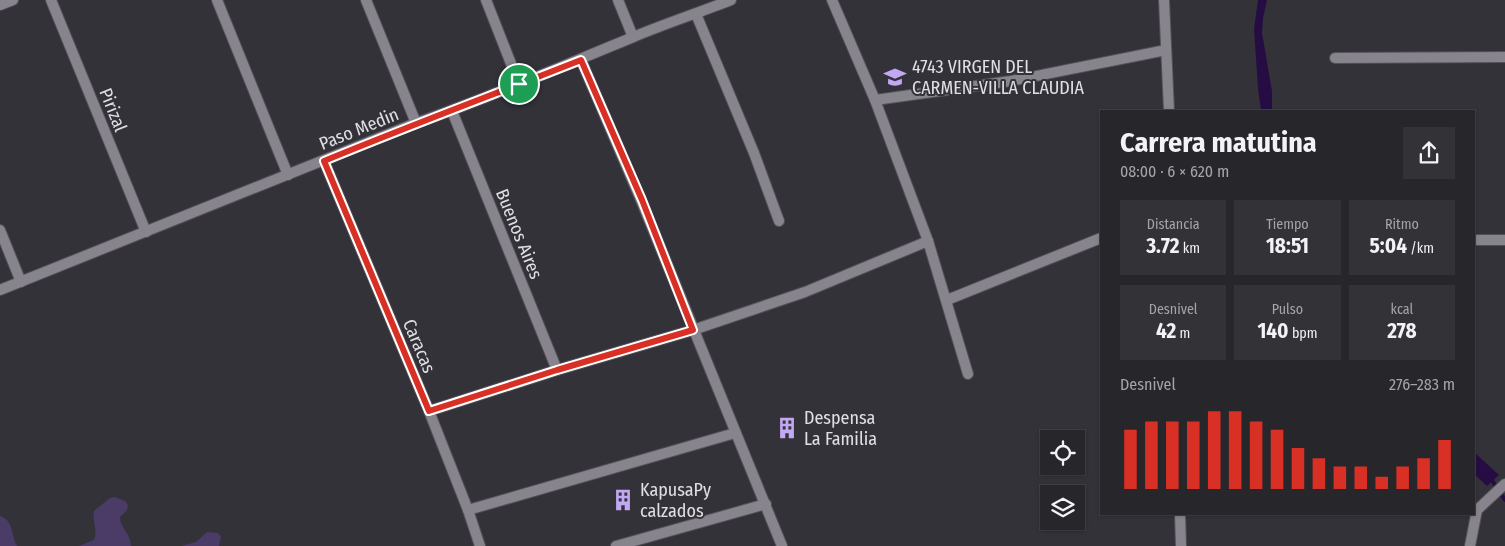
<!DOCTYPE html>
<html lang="es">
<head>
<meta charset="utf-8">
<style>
  body { margin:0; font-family:"Fira Sans Condensed",sans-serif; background:#333237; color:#f1f3f6; height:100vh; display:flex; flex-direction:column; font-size:19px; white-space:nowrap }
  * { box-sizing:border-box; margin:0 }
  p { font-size:16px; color:#a4a5a9 }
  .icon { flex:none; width:28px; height:28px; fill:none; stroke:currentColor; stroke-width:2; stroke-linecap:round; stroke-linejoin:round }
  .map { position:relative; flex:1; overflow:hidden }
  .details { position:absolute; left:1100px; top:110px; width:375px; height:405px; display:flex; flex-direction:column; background:#27262b; border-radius:0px; box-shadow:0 1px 4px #0004,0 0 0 1px #434347 }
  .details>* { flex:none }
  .controls { position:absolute; left:1040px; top:430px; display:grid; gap:10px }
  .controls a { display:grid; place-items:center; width:45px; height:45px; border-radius:0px; background:#27262b; box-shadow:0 1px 4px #0004,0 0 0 1px #434347; font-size:25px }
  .pin { position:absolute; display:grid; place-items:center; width:42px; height:42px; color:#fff; margin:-21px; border:2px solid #fff; border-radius:50%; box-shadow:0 1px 5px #0007 }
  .round { display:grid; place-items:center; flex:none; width:52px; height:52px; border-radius:0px; background:#333237 }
  .head { display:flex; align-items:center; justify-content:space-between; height:85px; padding:0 20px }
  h1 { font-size:28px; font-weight:700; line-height:38px }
  .figures { display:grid; grid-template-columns:repeat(3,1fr); gap:8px; height:85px; padding:5px 20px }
  .figures div { display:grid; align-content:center; border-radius:0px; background:#333237; text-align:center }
  .figures b { font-size:21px; font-weight:700 }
  .figures small { font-size:14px; font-weight:400 }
  .figures p { font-size:14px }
  .chart { height:140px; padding:10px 20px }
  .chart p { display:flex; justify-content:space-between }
  .chart svg { width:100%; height:90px; margin-top:5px; stroke:#d93025; stroke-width:6 }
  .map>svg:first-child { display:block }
  .green { fill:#4b3b67 }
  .water { fill:#250d43 }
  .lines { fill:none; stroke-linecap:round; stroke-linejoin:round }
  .stream { stroke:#250d43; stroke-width:4 }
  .minor-casing { stroke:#535158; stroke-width:12 }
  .tertiary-casing { stroke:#535158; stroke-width:12 }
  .minor { stroke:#87848d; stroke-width:10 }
  .tertiary { stroke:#87848d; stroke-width:10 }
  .route-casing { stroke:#fff; stroke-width:10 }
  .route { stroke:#d93025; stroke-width:6 }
  .labels { text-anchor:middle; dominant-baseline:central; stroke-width:4; stroke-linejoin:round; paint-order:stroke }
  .poi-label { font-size:18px; fill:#e0dfe4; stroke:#343239; text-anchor:start }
  .street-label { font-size:18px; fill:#e0dfe4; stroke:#343239 }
</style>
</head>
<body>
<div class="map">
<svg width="1505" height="546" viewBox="0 0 1505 546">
  <rect width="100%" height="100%" fill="#343239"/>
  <g class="green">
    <path d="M115 497 125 501 128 505 127 510 120 517C120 528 131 534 131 546H79L94 540C98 530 92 521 94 511L110 498Z"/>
    <path d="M0 516C14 520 11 536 17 546H0Z"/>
    <polygon points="207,532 218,533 221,537 219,546 182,546 196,542"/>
  </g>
  <g class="water">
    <polygon points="1258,0 1267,0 1263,18 1262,33 1272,91 1272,111 1261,111 1258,88 1254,29"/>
    <polygon points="1474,452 1499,475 1487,486 1474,474"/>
  </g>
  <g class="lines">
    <polyline class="stream" points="1491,479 1505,500"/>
    <g class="minor-casing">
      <g id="minor">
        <polyline points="51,0 146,232"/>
        <polyline points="366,0 416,123"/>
        <polyline points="486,0 519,84"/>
        <polyline points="618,0 633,37"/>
        <polyline points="832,0 875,100 928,241 968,374"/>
        <polyline points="0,5 13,0"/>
        <polyline points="696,14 754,153 779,221"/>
        <polyline points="1335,58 1505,57"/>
        <polyline points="581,60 641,200 782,546"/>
        <polyline points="875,100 1011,81 1166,50"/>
        <polyline points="452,111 557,370"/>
        <polyline points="324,161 429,411 468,510 480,546"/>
        <polyline points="0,230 21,282"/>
        <polyline points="1474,240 1505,240"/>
        <polyline points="947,300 1101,238"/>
        <polyline points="429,411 557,370 693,330 805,292 928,241"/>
        <polyline points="468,510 735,433"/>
        <polyline points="616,546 766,504"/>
        <polyline points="1470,546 1477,510 1505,484"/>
      </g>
    </g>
    <g class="tertiary-casing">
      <g id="tertiary">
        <polyline points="217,0 288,175"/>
        <polyline points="1164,0 1169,111"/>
        <path d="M0 290 416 123C489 98 560 67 631 38 664 24 698 13 731 0"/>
        <polyline points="1180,514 1181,546"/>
      </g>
    </g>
    <use href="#minor" class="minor"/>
    <use href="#tertiary" class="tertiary"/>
  </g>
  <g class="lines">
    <g class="route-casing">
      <path id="route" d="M581 60 642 200 693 330 557 370 429 411 324 161C409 126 495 94 581 60Z"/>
    </g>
    <use href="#route" class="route"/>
  </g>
  <defs>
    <g id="school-bare" transform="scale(1.725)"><path d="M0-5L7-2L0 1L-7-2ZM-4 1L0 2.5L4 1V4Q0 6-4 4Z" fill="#c1a8f3" stroke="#343239" stroke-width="2.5" paint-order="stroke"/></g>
    <g id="building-bare" transform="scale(1.725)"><path d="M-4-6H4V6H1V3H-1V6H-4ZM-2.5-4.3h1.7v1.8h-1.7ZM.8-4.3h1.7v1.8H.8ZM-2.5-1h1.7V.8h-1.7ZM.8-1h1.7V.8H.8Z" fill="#c1a8f3" stroke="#343239" stroke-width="2.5" paint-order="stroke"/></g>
  </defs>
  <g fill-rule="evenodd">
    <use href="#school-bare" x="895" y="77"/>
    <use href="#building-bare" x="787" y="428"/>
    <use href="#building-bare" x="623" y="500"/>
  </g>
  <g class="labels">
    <g class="poi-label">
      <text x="912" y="67">4743 VIRGEN DEL<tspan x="912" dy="21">CARMEN-VILLA CLAUDIA</tspan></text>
      <text x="804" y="418">Despensa<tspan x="804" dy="21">La Familia</tspan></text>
      <text x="640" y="490">KapusaPy<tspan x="640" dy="21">calzados</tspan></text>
    </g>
    <g class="street-label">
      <text transform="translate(113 110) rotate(68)">Pirizal</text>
      <text transform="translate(359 129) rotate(-22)">Paso Medin</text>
      <text transform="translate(519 234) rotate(68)">Buenos Aires</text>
      <text transform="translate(419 346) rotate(67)">Caracas</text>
    </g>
  </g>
</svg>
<div class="controls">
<a><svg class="icon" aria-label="locate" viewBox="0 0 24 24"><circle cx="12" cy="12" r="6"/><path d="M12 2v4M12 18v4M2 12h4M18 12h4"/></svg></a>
<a><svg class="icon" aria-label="layers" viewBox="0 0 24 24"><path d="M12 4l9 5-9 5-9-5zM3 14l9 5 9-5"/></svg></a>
</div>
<div class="pin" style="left:519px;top:84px;background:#1e9e55"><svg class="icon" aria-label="arrive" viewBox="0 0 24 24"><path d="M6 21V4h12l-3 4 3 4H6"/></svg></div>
<section class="details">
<div class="head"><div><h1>Carrera matutina</h1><p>08:00 · 6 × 620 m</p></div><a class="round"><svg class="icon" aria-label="share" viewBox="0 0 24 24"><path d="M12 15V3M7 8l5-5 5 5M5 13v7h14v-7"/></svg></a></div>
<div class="figures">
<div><p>Distancia</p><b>3.72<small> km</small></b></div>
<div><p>Tiempo</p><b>18:51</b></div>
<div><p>Ritmo</p><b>5:04<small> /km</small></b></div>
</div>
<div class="figures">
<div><p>Desnivel</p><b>42<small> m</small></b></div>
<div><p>Pulso</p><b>140<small> bpm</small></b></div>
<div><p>kcal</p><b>278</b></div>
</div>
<div class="chart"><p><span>Desnivel</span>276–283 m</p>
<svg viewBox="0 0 160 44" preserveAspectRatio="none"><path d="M5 44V15M15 44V11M25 44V11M35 44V11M45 44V6M55 44V6M65 44V11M75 44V15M85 44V24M95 44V29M105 44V33M115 44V33M125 44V38M135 44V33M145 44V29M155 44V20"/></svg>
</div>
</section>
</div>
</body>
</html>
